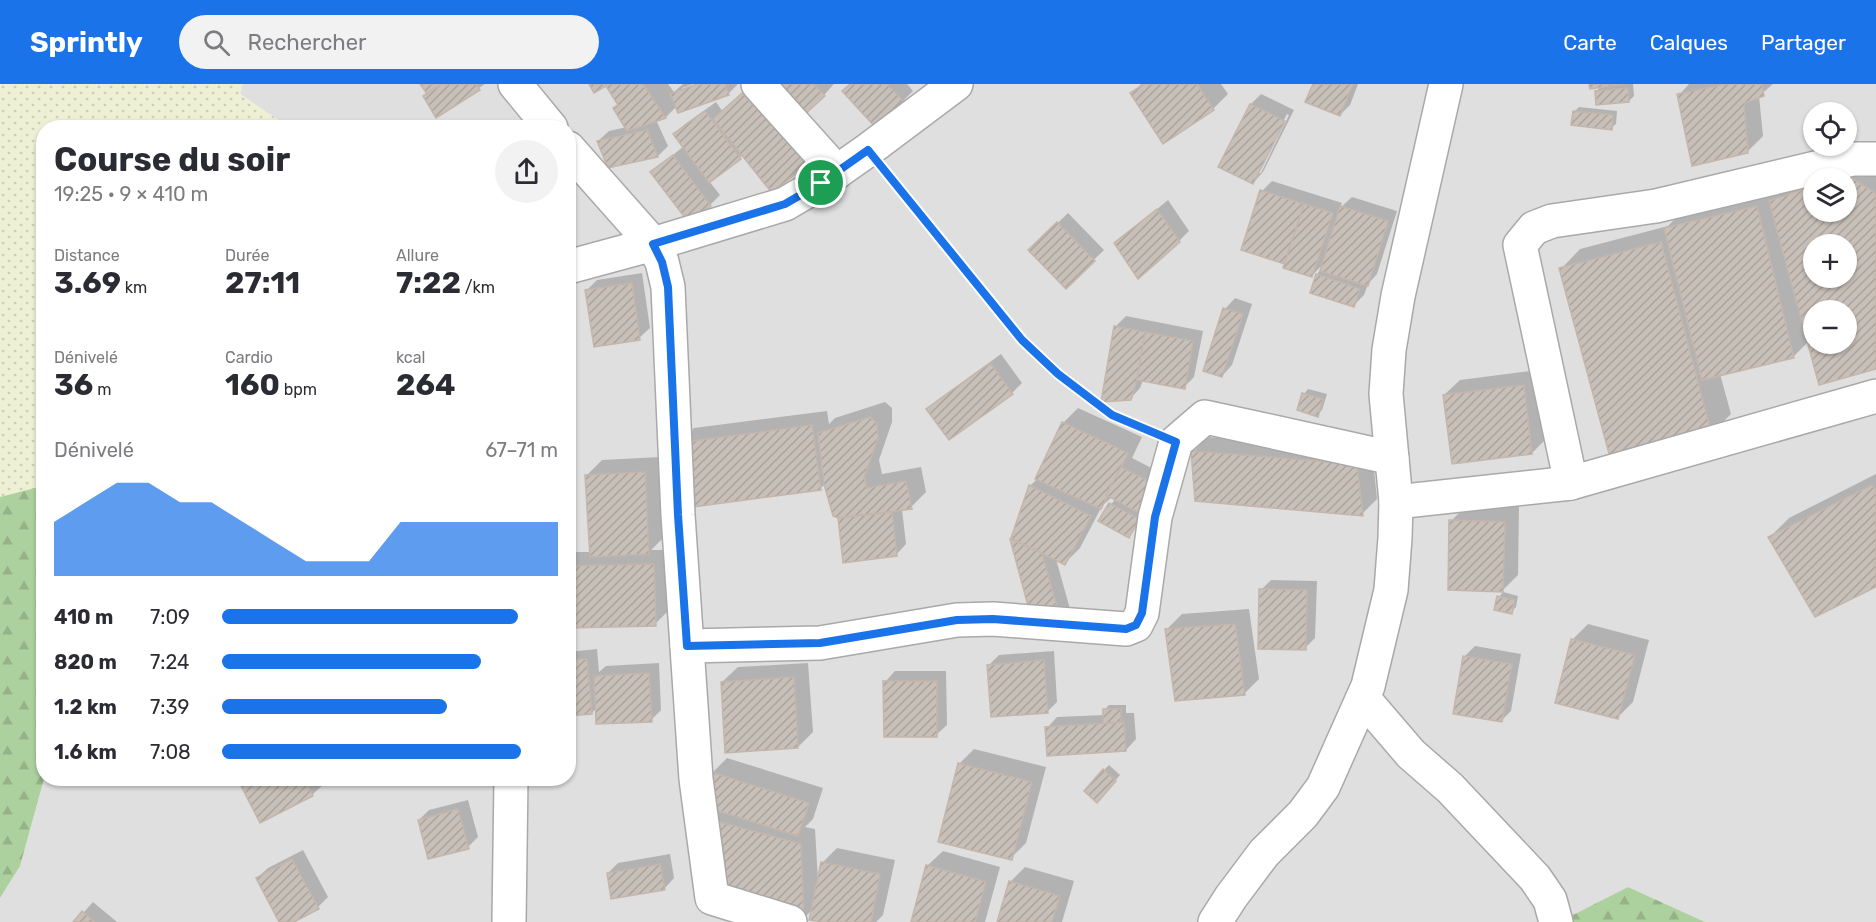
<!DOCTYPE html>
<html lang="fr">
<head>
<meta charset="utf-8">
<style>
  body { margin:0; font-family:Rubik,sans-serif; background:#f2f2f3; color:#2b2b33; height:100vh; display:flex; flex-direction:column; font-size:22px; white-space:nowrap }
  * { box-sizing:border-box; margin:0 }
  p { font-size:20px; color:#7c7c81 }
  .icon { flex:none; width:33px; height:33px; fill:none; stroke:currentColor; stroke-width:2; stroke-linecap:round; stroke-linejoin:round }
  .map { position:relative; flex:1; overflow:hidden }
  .drawer { position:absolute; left:36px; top:36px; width:540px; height:666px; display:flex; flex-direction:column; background:#fff; border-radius:24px; box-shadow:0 2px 4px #0004 }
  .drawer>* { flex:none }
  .buttons { position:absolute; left:1803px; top:18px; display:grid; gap:12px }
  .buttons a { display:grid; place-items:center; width:54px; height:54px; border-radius:50%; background:#fff; box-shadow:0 2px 4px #0004; font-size:30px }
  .pin { position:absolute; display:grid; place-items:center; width:51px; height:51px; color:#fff; margin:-26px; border:3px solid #fff; border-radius:50%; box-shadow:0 2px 6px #0007 }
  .round { display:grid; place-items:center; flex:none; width:63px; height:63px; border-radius:32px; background:#f2f2f3 }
  .overview { display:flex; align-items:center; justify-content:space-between; height:102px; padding:0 18px }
  h1 { font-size:33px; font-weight:700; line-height:45px }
  .stats { display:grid; grid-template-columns:repeat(3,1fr); gap:9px; height:102px; padding:6px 18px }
  .stats div { display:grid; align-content:center }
  .stats b { font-size:30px; font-weight:700 }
  .stats small { font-size:16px; font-weight:400 }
  .stats p { font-size:16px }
  .chart { height:168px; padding:12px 18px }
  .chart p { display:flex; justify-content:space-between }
  .chart svg { width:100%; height:108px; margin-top:6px; fill:#1a73e8; opacity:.7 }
  ul { padding:0 18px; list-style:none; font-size:20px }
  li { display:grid; grid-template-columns:96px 72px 1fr; align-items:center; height:45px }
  li i { height:15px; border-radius:8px; background:#1a73e8 }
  header { display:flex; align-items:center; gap:36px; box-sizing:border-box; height:84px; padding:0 30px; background:#1a73e8; color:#fff }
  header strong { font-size:28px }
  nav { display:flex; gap:33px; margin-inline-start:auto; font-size:21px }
  .search { width:420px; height:54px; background:#f2f2f3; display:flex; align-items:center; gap:15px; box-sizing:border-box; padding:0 21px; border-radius:33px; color:#7c7c81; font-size:22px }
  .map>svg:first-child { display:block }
  .residential { fill:#e0dfdf; fill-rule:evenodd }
  .farmland { fill:url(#farmland-dots) }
  .forest { fill:url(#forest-firs) }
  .shadow { fill:#0003; fill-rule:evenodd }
  .building { fill:url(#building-hatch); stroke:#c4b6ab; stroke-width:1.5; fill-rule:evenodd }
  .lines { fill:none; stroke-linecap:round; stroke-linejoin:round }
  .minor-casing { stroke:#a9a9a9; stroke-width:36 }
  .path { stroke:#fa8072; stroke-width:4; stroke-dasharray:3 3; stroke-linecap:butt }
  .minor { stroke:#fff; stroke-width:33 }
  .route-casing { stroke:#fff; stroke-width:12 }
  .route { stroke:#1a73e8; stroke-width:8 }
</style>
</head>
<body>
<header>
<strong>Sprintly</strong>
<div class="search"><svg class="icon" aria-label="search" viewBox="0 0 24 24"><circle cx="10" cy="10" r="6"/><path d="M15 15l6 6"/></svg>Rechercher</div>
<nav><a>Carte</a><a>Calques</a><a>Partager</a></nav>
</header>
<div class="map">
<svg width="1876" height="838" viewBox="0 0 1876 838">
  <defs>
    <pattern id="farmland-dots" width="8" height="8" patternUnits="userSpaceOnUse" patternTransform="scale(1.5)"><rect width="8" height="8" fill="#eef0d5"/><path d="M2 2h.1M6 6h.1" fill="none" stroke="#ccceb7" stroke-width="1.8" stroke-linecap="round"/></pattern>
    <pattern id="forest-firs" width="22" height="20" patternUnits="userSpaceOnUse" patternTransform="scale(1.5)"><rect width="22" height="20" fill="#add19e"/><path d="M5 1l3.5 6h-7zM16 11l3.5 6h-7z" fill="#95b388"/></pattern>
    <pattern id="building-hatch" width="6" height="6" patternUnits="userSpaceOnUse" patternTransform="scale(1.5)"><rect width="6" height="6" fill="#c7bfb8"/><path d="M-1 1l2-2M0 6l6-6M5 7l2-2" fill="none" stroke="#aba49e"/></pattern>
  </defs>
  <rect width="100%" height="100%" fill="#f2efe9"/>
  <path class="residential" d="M243 0H1876V838H1705L1628 803 1559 838H0V814L20 782 44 695 568 694V44L289 43 240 10ZM1814 28H1846V62H1814ZM1814 94H1846V128H1814ZM1814 160H1846V194H1814ZM1814 226H1846V260H1814Z"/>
  <polygon class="farmland" points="0,0 243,0 240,10 289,43 44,44 43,403 0,413"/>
  <g class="forest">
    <polygon points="43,402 44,695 20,782 0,814 0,413"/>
    <polygon points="1628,803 1705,838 1559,838"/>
  </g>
  <g class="shadow">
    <polygon points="422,0 485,0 437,32 428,9"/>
    <polygon points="607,0 668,0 674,8 683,0 693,0 682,4 682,7 701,0 738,0 728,10 677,22 666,33 656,36 668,62 658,72 598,57 609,47 627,43 615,24 619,20"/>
    <polygon points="753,0 822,64 772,107 743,71 709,97 720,111 710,121 652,88 684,62 675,51 685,40 716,18 723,28"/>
    <polygon points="776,0 834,0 824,11"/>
    <polygon points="851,0 907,0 913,7 903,17"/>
    <polygon points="1141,0 1221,0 1228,10 1213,25 1132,10"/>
    <polygon points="1315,0 1358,0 1350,21 1340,31"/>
    <polygon points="1590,0 1633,0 1634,12 1629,17 1596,7 1602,2"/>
    <polygon points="1689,0 1773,0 1759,12 1763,52 1748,67 1679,11"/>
    <path d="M1261 10 1294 26 1263 88 1253 99 1251 20ZM1287 30 1289 31 1261 89H1257Z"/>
    <polygon points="1579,23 1617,27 1616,40 1611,44 1574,28"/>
    <path d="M1876 78V284L1820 299 1809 257 1794 272 1720 290 1731 330 1711 350 1561 185 1580 165 1668 142 1685 125 1776 103 1778 110 1790 98ZM1814 94H1846V128H1814ZM1814 160H1846V194H1814ZM1814 226H1846V260H1814Z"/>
    <polygon points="1272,97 1342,119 1340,124 1352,113 1397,127 1377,190 1368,200 1364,211 1354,221 1317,191 1323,180 1312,192 1287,179 1262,107"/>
    <polygon points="1168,116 1189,147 1179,157 1116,159"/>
    <polygon points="1068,129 1104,166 1066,203 1030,166"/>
    <polygon points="642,189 650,244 639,254 587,206 597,196"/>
    <polygon points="1235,214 1252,220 1232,281 1222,292 1225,225"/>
    <polygon points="1126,232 1203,247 1194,293 1184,303 1143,296 1140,304 1130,315 1116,242"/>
    <polygon points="1001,270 1022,299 1012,309 928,325 939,315"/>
    <polygon points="1538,286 1547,354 1532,369 1444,311 1460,296"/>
    <polygon points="1308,305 1327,310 1322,326 1317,331 1304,310"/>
    <polygon points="885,318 892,324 892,338 879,376 882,390 921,383 926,408 911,423 902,425 906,460 896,471 844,477 839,433 826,399 820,405 679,360 694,344 827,327 829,340 835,334"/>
    <polygon points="1078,324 1142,353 1132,374 1165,391 1133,448 1128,452 1100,437 1115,415 1112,413 1102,422 1080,464 1065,479 1056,475 1070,525 1035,543 1011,455 1030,402 1036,396 1063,339"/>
    <polygon points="1208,353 1372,366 1377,415 1362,430 1193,368"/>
    <polygon points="660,373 664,453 651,466 669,466 670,525 655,540 568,542 568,475 576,468 591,468 587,391 602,376"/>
    <polygon points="568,384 572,403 568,407"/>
    <polygon points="1876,390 1876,501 1770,453 1789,434"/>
    <polygon points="1466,422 1519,423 1518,491 1503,506 1451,437"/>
    <polygon points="1271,496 1317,497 1315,554 1305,564 1261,506"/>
    <polygon points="1503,508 1518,512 1516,523 1511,528 1499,513"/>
    <polygon points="1249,525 1259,595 1244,610 1167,545 1182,530"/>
    <polygon points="1588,540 1649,556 1633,618 1618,633 1557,618 1573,555"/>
    <polygon points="1475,562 1521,570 1511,627 1501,637 1465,572"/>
    <polygon points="597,565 599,588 606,582 659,579 661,626 651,636 597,623 592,629 568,631 568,568"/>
    <polygon points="1054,567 1057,618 1047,628 989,581 999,571"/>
    <polygon points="808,579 813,648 798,663 722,598 738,583"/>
    <polygon points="895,587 946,587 947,641 936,651 885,598"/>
    <polygon points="1109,621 1126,621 1126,629 1134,629 1136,655 1126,666 1047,644 1057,633 1104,631 1104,626"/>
    <polygon points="974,665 1046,683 1026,759 1011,774 959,680"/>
    <polygon points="727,674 823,704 813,735 805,743 815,745 818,796 822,779 837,764 895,776 883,831 876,838 828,838 813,825 804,834 710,736 720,726 712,689"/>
    <polygon points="1109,681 1120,691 1102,712 1104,686"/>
    <polygon points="239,694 320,694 323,701 312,711 260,737"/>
    <polygon points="468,716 478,753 468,763 419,736 429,726"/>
    <polygon points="303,766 328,813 318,823 291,838 281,838 257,794 268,784"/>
    <polygon points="943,767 1000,783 985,838 912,838 927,782"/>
    <polygon points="670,770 674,794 664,805 608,789 618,779"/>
    <polygon points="1025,783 1074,797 1062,838 999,838 1010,798"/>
    <polygon points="93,818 117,838 75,838"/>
  </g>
  <g class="building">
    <polygon points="420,0 441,0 427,10"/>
    <polygon points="442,0 476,0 480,6 436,34 423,12"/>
    <polygon points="589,0 643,0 666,34 627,47 613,24 618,21 606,2 594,9"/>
    <polygon points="697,0 725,0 729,11 678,29 670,10"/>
    <polygon points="774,0 813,0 825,12 804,31"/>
    <polygon points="850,0 887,0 904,18 876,44 842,7"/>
    <polygon points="1144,0 1197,0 1214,26 1163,60 1130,9"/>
    <polygon points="1313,0 1353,0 1340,32 1305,18"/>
    <polygon points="1589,0 1626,0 1590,5"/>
    <polygon points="1726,0 1762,0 1764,12 1744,19 1748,69 1692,82 1677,10"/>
    <polygon points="1628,4 1629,18 1596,21 1595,7"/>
    <polygon points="742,9 808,80 772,109 713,35"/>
    <polygon points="1250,20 1285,37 1253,100 1218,83"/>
    <polygon points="705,27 741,75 709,99 673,50"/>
    <polygon points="1573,27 1613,31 1612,46 1571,41"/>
    <polygon points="647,46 658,73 608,84 597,57"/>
    <polygon points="673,71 711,122 689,139 650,88"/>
    <path d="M1846 90 1875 109 1876 113V285L1819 301 1769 117 1814 102V128H1846V94H1834ZM1814 160H1846V194H1814ZM1814 226H1846V260H1814Z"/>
    <polygon points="1260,106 1304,120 1285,180 1241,166"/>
    <polygon points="1304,120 1333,129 1312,193 1283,184"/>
    <polygon points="1340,122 1388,137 1368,202 1320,187"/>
    <polygon points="1757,122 1794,274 1702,296 1664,144"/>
    <polygon points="1157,125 1180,158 1138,195 1114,159"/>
    <polygon points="1057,138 1095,177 1066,205 1028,166"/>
    <polygon points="1661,158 1712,351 1611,377 1559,184"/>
    <polygon points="1316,190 1360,205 1354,223 1310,209"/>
    <polygon points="632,199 640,256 594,263 585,206"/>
    <polygon points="1223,224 1243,230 1222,293 1203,287"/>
    <polygon points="1114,242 1145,248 1138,292 1131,316 1101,318"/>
    <polygon points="1145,248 1193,257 1185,305 1137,296"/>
    <polygon points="990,279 1013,310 949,356 926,325"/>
    <polygon points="1524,301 1532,370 1452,380 1443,311"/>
    <polygon points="1302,309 1323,315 1318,333 1297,326"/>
    <polygon points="870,333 877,339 878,354 864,393 867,404 906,397 912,425 838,434 833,432 824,400 818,349"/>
    <polygon points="1062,338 1128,369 1101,425 1035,395"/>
    <polygon points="812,341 821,406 686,424 678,359"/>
    <polygon points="1191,367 1357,380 1363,432 1195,417"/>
    <polygon points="1121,383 1156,401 1141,430 1106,411"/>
    <polygon points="645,388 649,470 590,473 585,391"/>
    <polygon points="1029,401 1091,432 1065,481 1011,454"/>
    <polygon points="1872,401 1876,407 1876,503 1815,533 1768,453"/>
    <polygon points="1109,419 1139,435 1129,454 1098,437"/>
    <polygon points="892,428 897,472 843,479 838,434"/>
    <polygon points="1449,436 1505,438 1503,508 1448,506"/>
    <polygon points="1010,455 1042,469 1061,537 1034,544"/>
    <polygon points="654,480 656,542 568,544 568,482"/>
    <polygon points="1259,505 1307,506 1306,566 1258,565"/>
    <polygon points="1497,512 1515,516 1512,530 1494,526"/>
    <polygon points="1235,540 1245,611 1175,617 1165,545"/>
    <polygon points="1571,555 1635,571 1618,635 1555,619"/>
    <polygon points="1463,572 1512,580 1502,638 1453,630"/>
    <polygon points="587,575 592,630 568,632 568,576"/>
    <polygon points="1044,576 1048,629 991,633 987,581"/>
    <polygon points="649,589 652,638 596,640 594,592"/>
    <polygon points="794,593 798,664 725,669 721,598"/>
    <polygon points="883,597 937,597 937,653 884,653"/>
    <polygon points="1103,625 1121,625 1121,638 1103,640"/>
    <polygon points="1124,638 1126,667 1047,672 1045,643"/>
    <polygon points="958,679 1032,698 1012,776 938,758"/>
    <polygon points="1103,685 1116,697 1097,719 1084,707"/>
    <polygon points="711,688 809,719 798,752 700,721"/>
    <polygon points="237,694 305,694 313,712 260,739"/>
    <polygon points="458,725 469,765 428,775 418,736"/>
    <polygon points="709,735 801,760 804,836 715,812"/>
    <polygon points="292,775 319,825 294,838 279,838 256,794"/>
    <polygon points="821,778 880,790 871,838 820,838 809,836"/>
    <polygon points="660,780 665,806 611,815 607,789"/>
    <polygon points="926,781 986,798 975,838 911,838"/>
    <polygon points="1009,797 1060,812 1052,838 997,838"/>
    <polygon points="82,827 95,838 73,838"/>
  </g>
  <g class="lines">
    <g class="minor-casing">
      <g id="minor">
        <polyline points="515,0 551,44"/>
        <polyline points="758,0 837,88"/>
        <polyline points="568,64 653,160 662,178 668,203 678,431 696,695 712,814 790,838"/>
        <polyline points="568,183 653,160 785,120 821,99 868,66 956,0"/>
        <polyline points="1571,399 1520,161 1534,144 1552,137 1656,122 1853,75 1876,75"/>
        <polyline points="1396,418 1571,399 1876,312"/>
        <polyline points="687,562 820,559 957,536 993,535 1126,545 1136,541 1142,529 1155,433 1176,358 1205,333 1392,374"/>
        <polyline points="1363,614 1411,670 1450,704 1535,794 1550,816 1556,838"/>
        <polyline points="509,838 511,694"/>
        <polyline points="1215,838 1231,813 1264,769 1303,730 1323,703 1368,602 1391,506 1395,454 1396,418 1386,310 1389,266 1398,212 1446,0"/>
      </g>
    </g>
    <polyline class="path" points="886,88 1022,256 1058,290 1112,331 1149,346"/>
    <use href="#minor" class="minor"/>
  </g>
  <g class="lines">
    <g class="route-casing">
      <polygon id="route" points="868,66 1022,256 1058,290 1112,331 1176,358 1155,433 1142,529 1136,541 1126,545 993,535 957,536 820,559 687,562 678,431 668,203 662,178 653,160 785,120 821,99"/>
    </g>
    <use href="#route" class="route"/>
  </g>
</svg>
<div class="buttons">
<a><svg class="icon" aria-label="locate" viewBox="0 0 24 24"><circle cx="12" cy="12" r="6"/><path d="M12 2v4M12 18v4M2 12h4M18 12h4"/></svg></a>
<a><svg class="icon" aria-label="layers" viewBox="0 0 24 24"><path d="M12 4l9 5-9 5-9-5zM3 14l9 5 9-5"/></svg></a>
<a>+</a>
<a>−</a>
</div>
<div class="pin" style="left:821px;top:99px;background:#1e9e55"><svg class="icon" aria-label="arrive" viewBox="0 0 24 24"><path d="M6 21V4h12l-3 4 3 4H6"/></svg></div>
<section class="drawer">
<div class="overview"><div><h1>Course du soir</h1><p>19:25 · 9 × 410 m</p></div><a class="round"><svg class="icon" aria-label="share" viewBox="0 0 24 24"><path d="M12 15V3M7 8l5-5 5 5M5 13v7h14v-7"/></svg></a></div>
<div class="stats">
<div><p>Distance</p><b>3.69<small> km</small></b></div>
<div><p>Durée</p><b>27:11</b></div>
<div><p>Allure</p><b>7:22<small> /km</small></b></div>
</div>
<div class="stats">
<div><p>Dénivelé</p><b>36<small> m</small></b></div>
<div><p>Cardio</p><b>160<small> bpm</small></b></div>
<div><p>kcal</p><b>264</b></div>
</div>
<div class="chart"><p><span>Dénivelé</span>67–71 m</p>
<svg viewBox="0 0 160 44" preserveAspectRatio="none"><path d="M0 44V22L10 14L20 6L30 6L40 14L50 14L60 22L70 30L80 38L90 38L100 38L110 22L120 22L130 22L140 22L150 22L160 22V44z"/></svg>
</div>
<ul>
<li><b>410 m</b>7:09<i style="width:88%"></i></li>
<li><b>820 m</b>7:24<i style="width:77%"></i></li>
<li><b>1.2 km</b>7:39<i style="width:67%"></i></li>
<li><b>1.6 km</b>7:08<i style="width:89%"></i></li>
</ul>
</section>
</div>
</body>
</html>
